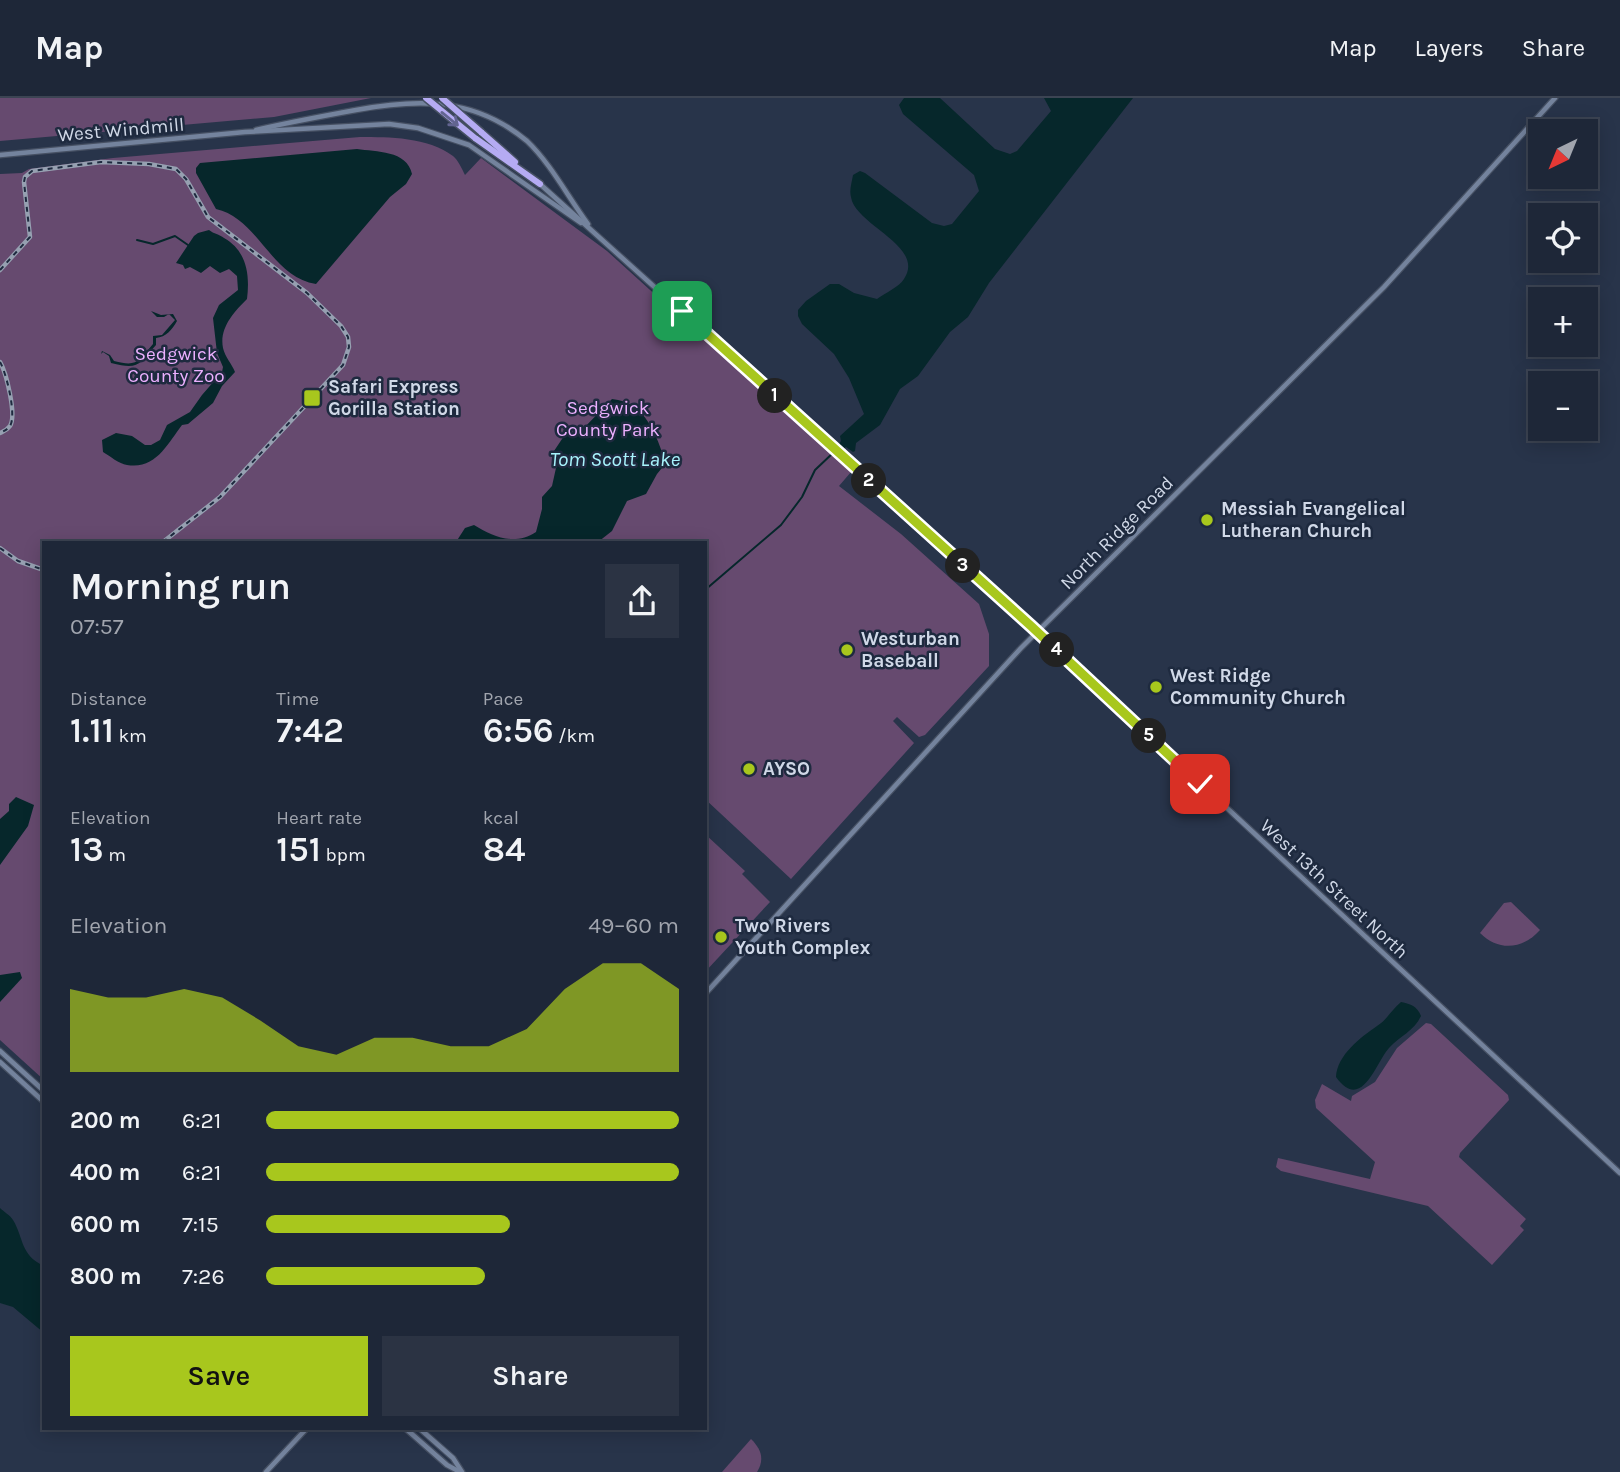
<!DOCTYPE html>
<html lang="en">
<head>
<meta charset="utf-8">
<style>
  body { margin:0; font-family:Karla,sans-serif; background:#2b3343; color:#f1f3f6; height:100vh; display:flex; flex-direction:column; font-size:26px; white-space:nowrap }
  * { box-sizing:border-box; margin:0 }
  p { font-size:23px; color:#a1a5ae }
  .icon { flex:none; width:38px; height:38px; fill:none; stroke:currentColor; stroke-width:2; stroke-linecap:round; stroke-linejoin:round }
  .map { position:relative; flex:1; overflow:hidden }
  .panel { position:absolute; left:42px; top:443px; width:665px; height:889px; display:flex; flex-direction:column; background:#1e2738; border-radius:0px; box-shadow:0 4px 18px #0003,0 0 0 2px #3c4453 }
  .panel>* { flex:none }
  .needle { width:46px; rotate:223deg }
  .tools { position:absolute; left:1528px; top:21px; display:grid; gap:14px }
  .tools a { display:grid; place-items:center; width:70px; height:70px; border-radius:0px; background:#1e2738; box-shadow:0 4px 18px #0003,0 0 0 2px #3c4453; font-size:35px }
  .pin { position:absolute; display:grid; place-items:center; width:60px; height:60px; color:#fff; margin:-30px; border-radius:14px; box-shadow:0 4px 10px #0006 }
  .km { position:absolute; width:35px; height:35px; margin:-18px; border-radius:50%; background:#222; color:#fff; font-size:19px; line-height:35px; text-align:center }
  .round { display:grid; place-items:center; flex:none; width:74px; height:74px; border-radius:0px; background:#2b3343 }
  .overview { display:flex; align-items:center; justify-content:space-between; height:119px; padding:0 28px }
  h1 { font-size:38px; font-weight:600; line-height:52px }
  .stats { display:grid; grid-template-columns:repeat(3,1fr); gap:10px; height:119px; padding:7px 28px }
  .stats div { display:grid; align-content:center }
  .stats b { font-size:35px; font-weight:600 }
  .stats small { font-size:19px; font-weight:400 }
  .stats p { font-size:19px }
  .chart { height:196px; padding:14px 28px }
  .chart p { display:flex; justify-content:space-between }
  .chart svg { width:100%; height:126px; margin-top:7px; fill:#a8c71d; opacity:.7 }
  .button { display:flex; gap:14px; margin-top:auto; padding:14px 28px }
  .button a { flex:1; height:80px; border-radius:0px; background:#a8c71d; color:#111; font-size:28px; font-weight:600; line-height:80px; text-align:center }
  .button a+a { background:#2b3343; color:#f1f3f6 }
  ul { padding:0 28px; list-style:none; font-size:23px }
  li { display:grid; grid-template-columns:112px 84px 1fr; align-items:center; height:52px }
  li i { height:18px; border-radius:9px; background:#a8c71d }
  header { display:flex; align-items:center; gap:42px; box-sizing:border-box; height:98px; padding:0 35px; background:#1e2738; border-bottom:2px solid #3c4453 }
  header strong { font-size:33px }
  nav { display:flex; gap:38px; margin-inline-start:auto; font-size:24px }
  .map>svg:first-child { display:block }
  .green { fill:#664a6f }
  .water { fill:#06272b }
  .lines { fill:none; stroke-linecap:round; stroke-linejoin:round }
  .stream { stroke:#06272b; stroke-width:2 }
  .tertiary-casing { stroke:#465063; stroke-width:7 }
  .secondary-casing { stroke:#465063; stroke-width:7 }
  .motorway-casing { stroke:#465063; stroke-width:9 }
  .tertiary { stroke:#74839d; stroke-width:4.5 }
  .secondary { stroke:#74839d; stroke-width:4.5 }
  .motorway { stroke:#b5abf3; stroke-width:6 }
  .rail-casing { stroke:#96a0b1; stroke-width:4.5 }
  .rail { stroke:#1e2a3f; stroke-width:2; stroke-dasharray:5; stroke-linecap:butt }
  .motorway-bridge-casing { stroke:#465063; stroke-width:9; stroke-linecap:butt }
  .motorway-bridge { stroke:#b5abf3; stroke-width:6 }
  .oneway { stroke:#626490 }
  .route-casing { stroke:#fff; stroke-width:14 }
  .route { stroke:#a8c71d; stroke-width:9 }
  .poi-dot { fill:#a8c71d; stroke:#1e2a3f; stroke-width:2.5 }
  .labels { text-anchor:middle; dominant-baseline:central; stroke-width:5; stroke-linejoin:round; paint-order:stroke }
  .street-label { font-size:19px; fill:#d0d8e7; stroke:#1e2a3f }
  .park-label { font-size:19px; fill:#ecb0ff; stroke:#1e2a3f }
  .poi-label { font-size:19px; font-weight:bold; fill:#d0d8e7; stroke:#1e2a3f; text-anchor:start }
  .water-label { font-size:21px; font-style:italic; fill:#a7f3fc; stroke:#1e2a3f }
</style>
</head>
<body>
<header>
<strong>Map</strong>
<nav><a>Map</a><a>Layers</a><a>Share</a></nav>
</header>
<div class="map">
<svg width="1620" height="1374" viewBox="0 0 1620 1374">
  <rect width="100%" height="100%" fill="#28344a"/>
  <g class="green">
    <polygon points="0,0 371,0 274,19 0,43"/>
    <path d="M360 39C389 39 428 39 453 58 458 62 462 71 465 77L481 60 607 153 851 374 839 388 901 436 979 506 989 536V568L925 637 919 639 897 619 893 623 914 645 791 781 705 701V444H44V982L0 942V76L22 75 29 71 113 60Z"/>
    <polygon points="705,736 745,773 742,776 770,804 705,874"/>
    <path d="M1511 804 1540 832C1523 851 1499 854 1480 835L1504 805Z"/>
    <polygon points="1426,925 1431,926 1508,997 1509,1002 1460,1055 1459,1059 1526,1121 1520,1128 1524,1132 1492,1167 1428,1108 1281,1073 1276,1069 1278,1060 1370,1081 1375,1064 1316,1010 1315,1002 1322,986 1351,1003 1352,998 1375,984 1397,950"/>
    <path d="M751 1341C761 1351 765 1361 757 1374H722Z"/>
  </g>
  <g class="water">
    <path d="M904 0H940L995 51 1010 56 1017 53 1051 13 1044 0H1133L989 185 968 219 950 234 918 278 900 291 880 327 856 345 855 353 853 354 846 349 842 352 838 348 841 343 840 338 864 316 849 280 834 256 802 226 798 218V212L806 203 830 186H839L854 195 877 201C885 195 899 189 904 181 926 148 855 127 851 99 849 92 852 84 853 77L860 73 865 75 932 125 944 128 952 126 979 93 974 77 903 16 899 7Z"/>
    <path d="M357 51C376 54 407 52 412 76L406 86 390 99 316 186C271 179 258 120 216 111L196 75V70L200 65Z"/>
    <path d="M209 132C214 136 219 136 224 140 247 153 250 177 247 201 234 214 219 230 223 250 225 259 232 266 235 274L222 288 213 305 188 326 182 327C168 345 156 372 127 367 119 366 110 358 103 354L102 342 116 335 132 338 145 347H151L160 342 167 327 190 314 202 297 222 274 223 269 217 255 213 220 219 207 238 192 237 178 229 171 220 175 210 168 201 175 190 169 185 171 183 167 176 165 194 138 198 135Z"/>
    <path d="M151 213 161 217 173 216 177 223C172 232 166 239 156 240V247C138 267 139 272 111 265L109 258 103 254 101 256 102 253 110 257 114 263C137 269 138 264 153 246V238L162 237 175 222 169 216 164 219H157Z"/>
    <path d="M612 301C646 304 656 337 666 365L657 376 646 396 627 403 612 433 598 444H456L465 430 474 427C493 439 515 448 536 434L542 411V399L552 388 556 370 553 360 554 353 564 338 582 332Z"/>
    <polygon points="16,699 34,707 28,728 0,767 0,721 9,713 9,706"/>
    <polygon points="20,874 22,880 0,904 0,877"/>
    <path d="M1401 904C1411 906 1417 908 1421 918 1414 933 1400 938 1389 950 1376 964 1362 1015 1336 979 1337 957 1361 939 1377 928 1387 922 1392 911 1401 904Z"/>
    <path d="M0 1110C4 1114 10 1117 13 1122 24 1140 20 1157 44 1168V1235L13 1209 0 1205Z"/>
  </g>
  <g class="lines">
    <g class="stream">
      <polyline points="137,142 153,146 175,138 188,147"/>
      <polyline points="705,492 781,427 802,399 815,372 834,354"/>
    </g>
    <g class="tertiary-casing">
      <g id="tertiary">
        <path d="M256 32C290 24 323 18 356 12 421 0 475 0 527 43 551 66 568 99 588 126"/>
        <polyline points="0,57 245,34 389,26 418,30 469,47 581,125"/>
        <polyline points="540,86 1031,528 1620,1075"/>
      </g>
    </g>
    <g class="secondary-casing">
      <g id="secondary">
        <polyline points="705,896 1021,550 1384,189 1555,0"/>
        <polyline points="0,953 44,993"/>
        <polyline points="0,964 44,1004"/>
        <polyline points="405,1330 447,1367 460,1374"/>
        <polyline points="419,1330 453,1360 462,1374"/>
        <polyline points="266,1374 307,1330"/>
      </g>
    </g>
    <g class="motorway-casing">
      <g id="motorway">
        <polyline points="481,34 515,64"/>
        <polyline points="475,40 540,86"/>
      </g>
    </g>
    <use href="#tertiary" class="tertiary"/>
    <use href="#secondary" class="secondary"/>
    <use href="#motorway" class="motorway"/>
    <g class="rail-casing">
      <g id="rail">
        <polyline points="0,172 30,139 24,84 25,79 32,73 101,64 149,66 176,71 186,81 208,119 307,195 341,228 348,239 349,249 343,267 220,399 163,444"/>
        <path d="M0 264C6 274 17 317 10 328 7 332 4 333 0 335"/>
        <polyline points="0,450 18,463 44,472"/>
      </g>
    </g>
    <use href="#rail" class="rail"/>
    <g class="motorway-bridge-casing">
      <g id="motorway-bridge">
        <polyline points="426,0 475,40"/>
        <polyline points="442,0 481,34"/>
      </g>
    </g>
    <use href="#motorway-bridge" class="motorway-bridge"/>
  </g>
  <defs><path id="oneway-shaft" d="M-6 0H5M1.5-3L5.5 0L1.5 3" fill="none" stroke-width="1.6" stroke-linecap="round" stroke-linejoin="round" transform="scale(1.75)"/></defs>
  <use class="oneway" href="#oneway-shaft" transform="translate(450 21) rotate(39)"/>
  <g class="lines">
    <g class="route-casing">
      <polyline id="route" points="682,213 1031,528 1200,686"/>
    </g>
    <use href="#route" class="route"/>
  </g>
  <g class="poi-dot">
    <rect x="303" y="291" width="18" height="18" rx="3.5"/>
    <circle cx="1207" cy="422" r="7"/>
    <circle cx="847" cy="552" r="7"/>
    <circle cx="1156" cy="589" r="7"/>
    <circle cx="749" cy="671" r="7"/>
    <circle cx="721" cy="839" r="7"/>
  </g>
  <g class="labels">
    <g class="street-label">
      <text transform="translate(121 32) rotate(-5)">West Windmill</text>
      <text transform="translate(1117 435) rotate(-45)">North Ridge Road</text>
      <text transform="translate(1334 791) rotate(43)">West 13th Street North</text>
    </g>
    <g class="park-label">
      <text x="176" y="256">Sedgwick<tspan x="176" dy="22">County Zoo</tspan></text>
      <text x="608" y="310">Sedgwick<tspan x="608" dy="22">County Park</tspan></text>
    </g>
    <g class="poi-label">
      <text x="328" y="289">Safari Express<tspan x="328" dy="22">Gorilla Station</tspan></text>
      <text x="1221" y="411">Messiah Evangelical<tspan x="1221" dy="22">Lutheran Church</tspan></text>
      <text x="861" y="541">Westurban<tspan x="861" dy="22">Baseball</tspan></text>
      <text x="1170" y="578">West Ridge<tspan x="1170" dy="22">Community Church</tspan></text>
      <text x="763" y="671">AYSO</text>
      <text x="735" y="828">Two Rivers<tspan x="735" dy="22">Youth Complex</tspan></text>
    </g>
    <g class="water-label">
      <text x="615" y="361">Tom Scott Lake</text>
    </g>
  </g>
</svg>
<div class="tools">
<a><svg class="needle" viewBox="-14 -14 28 28"><path d="M0-13l5 13h-10z" fill="#e53935"/><path d="M0 13l5-13h-10z" fill="#a1a5ae"/></svg></a>
<a><svg class="icon" aria-label="locate" viewBox="0 0 24 24"><circle cx="12" cy="12" r="6"/><path d="M12 2v4M12 18v4M2 12h4M18 12h4"/></svg></a>
<a>+</a>
<a>−</a>
</div>
<div class="pin" style="left:682px;top:213px;background:#1e9e55"><svg class="icon" aria-label="arrive" viewBox="0 0 24 24"><path d="M6 21V4h12l-3 4 3 4H6"/></svg></div>
<div class="pin" style="left:1200px;top:686px;background:#d93025"><svg class="icon" aria-label="check" viewBox="0 0 24 24"><path d="M5 12l5 5 9-10"/></svg></div>
<b class="km" style="left:775px;top:298px">1</b>
<b class="km" style="left:869px;top:383px">2</b>
<b class="km" style="left:963px;top:468px">3</b>
<b class="km" style="left:1057px;top:552px">4</b>
<b class="km" style="left:1149px;top:638px">5</b>
<section class="panel">
<div class="overview"><div><h1>Morning run</h1><p>07:57</p></div><a class="round"><svg class="icon" aria-label="share" viewBox="0 0 24 24"><path d="M12 15V3M7 8l5-5 5 5M5 13v7h14v-7"/></svg></a></div>
<div class="stats">
<div><p>Distance</p><b>1.11<small> km</small></b></div>
<div><p>Time</p><b>7:42</b></div>
<div><p>Pace</p><b>6:56<small> /km</small></b></div>
</div>
<div class="stats">
<div><p>Elevation</p><b>13<small> m</small></b></div>
<div><p>Heart rate</p><b>151<small> bpm</small></b></div>
<div><p>kcal</p><b>84</b></div>
</div>
<div class="chart"><p><span>Elevation</span>49–60 m</p>
<svg viewBox="0 0 160 44" preserveAspectRatio="none"><path d="M0 44V15L10 18L20 18L30 15L40 18L50 26L60 35L70 38L80 32L90 32L100 35L110 35L120 29L130 15L140 6L150 6L160 15V44z"/></svg>
</div>
<ul>
<li><b>200 m</b>6:21<i style="width:100%"></i></li>
<li><b>400 m</b>6:21<i style="width:100%"></i></li>
<li><b>600 m</b>7:15<i style="width:59%"></i></li>
<li><b>800 m</b>7:26<i style="width:53%"></i></li>
</ul>
<div class="button"><a>Save</a><a>Share</a></div>
</section>
</div>
</body>
</html>
